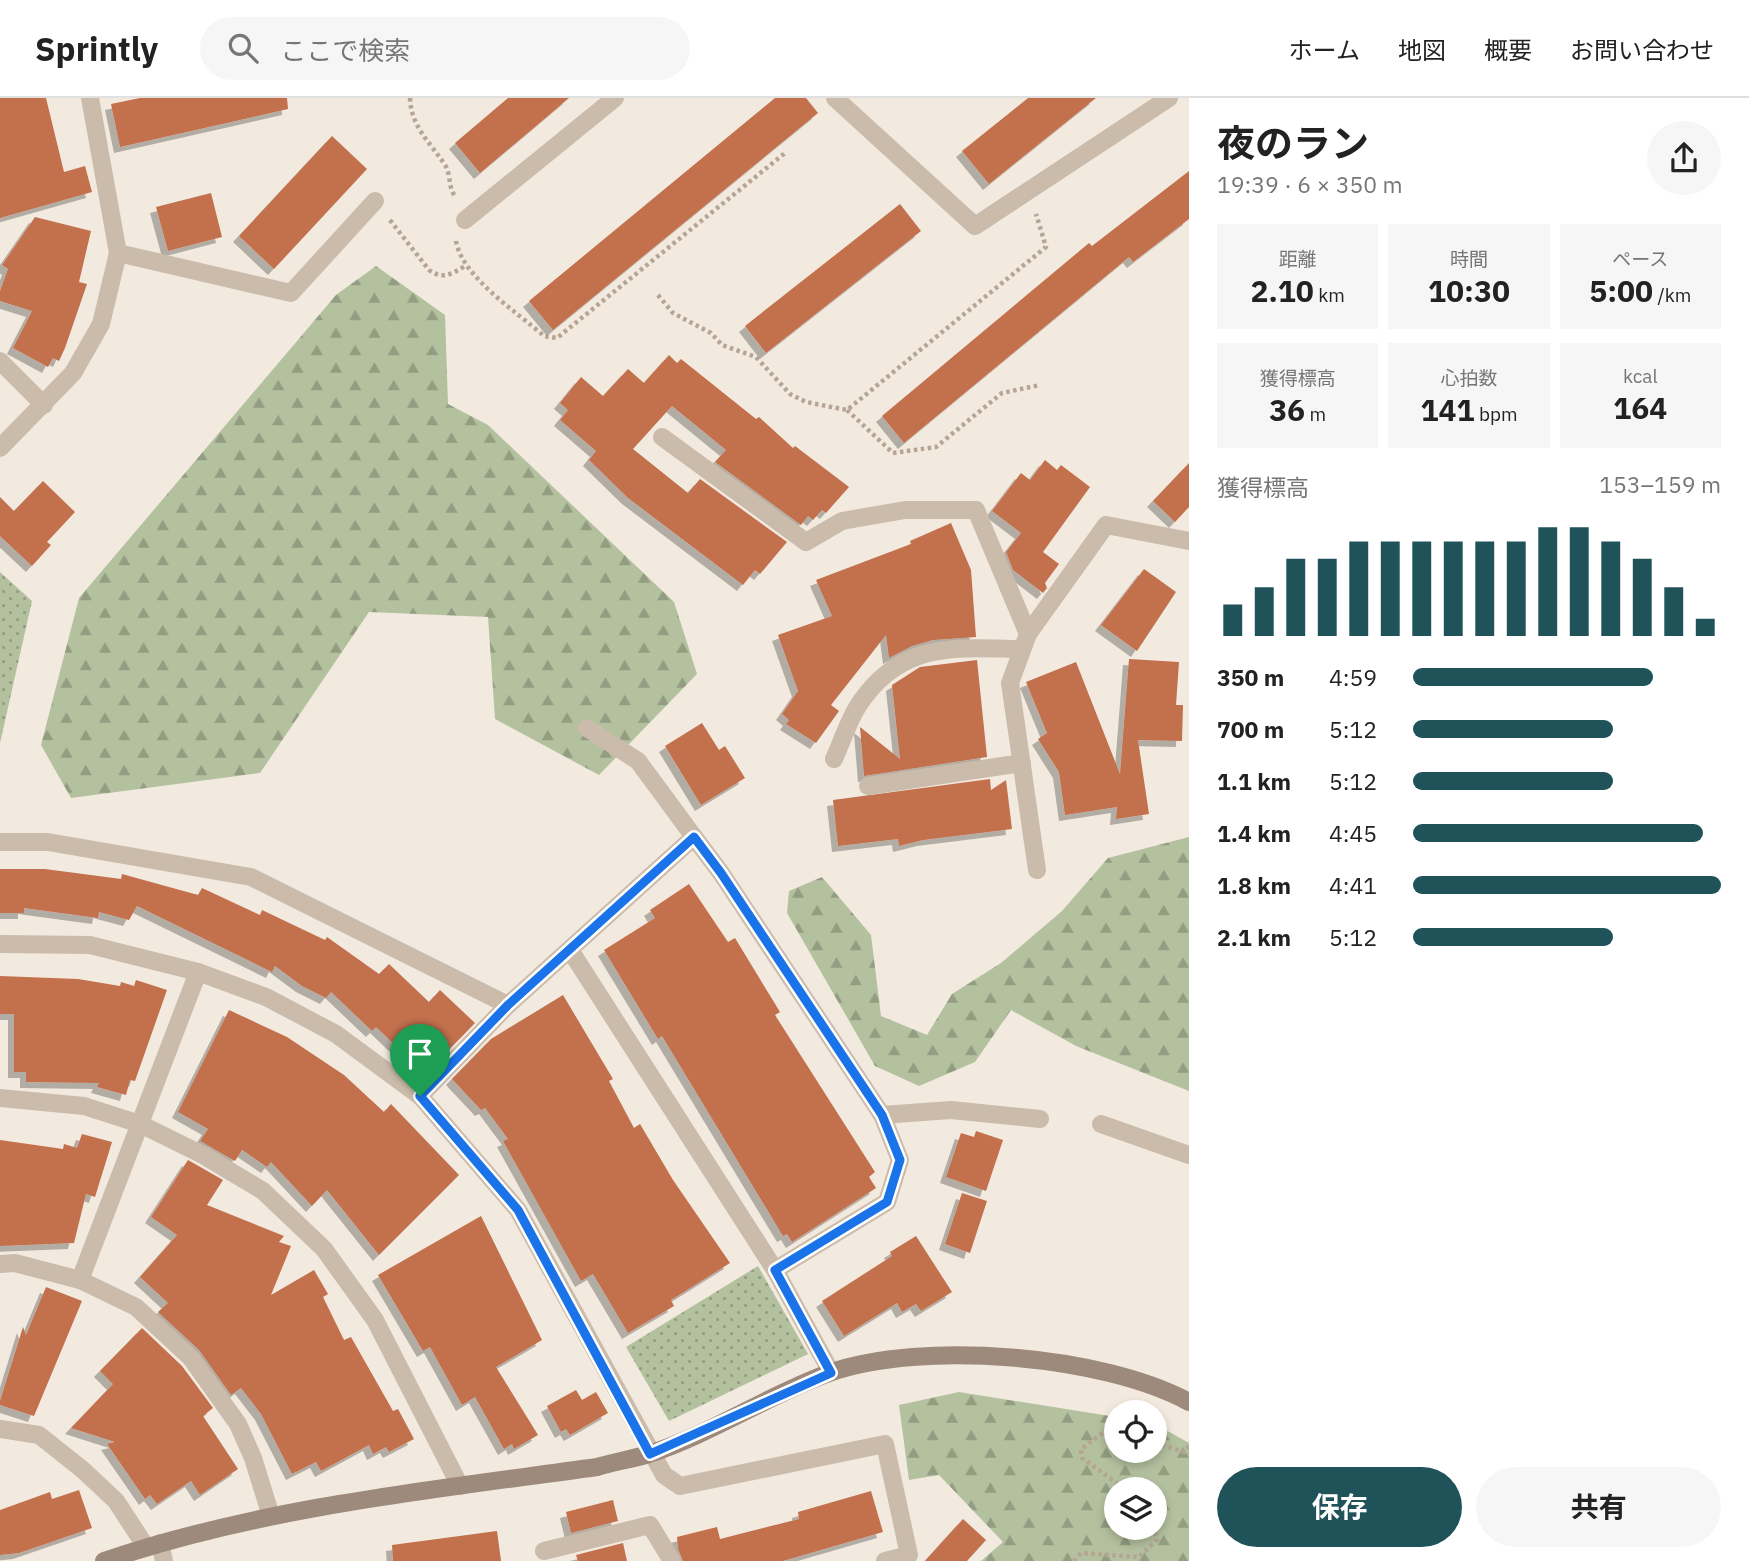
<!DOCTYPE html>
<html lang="ja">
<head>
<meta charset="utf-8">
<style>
  body { margin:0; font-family:"IBM Plex Sans","Noto Sans JP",sans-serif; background:#f6f6f6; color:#222; height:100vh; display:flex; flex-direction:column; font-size:26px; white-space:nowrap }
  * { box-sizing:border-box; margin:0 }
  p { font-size:23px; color:#767676 }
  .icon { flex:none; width:38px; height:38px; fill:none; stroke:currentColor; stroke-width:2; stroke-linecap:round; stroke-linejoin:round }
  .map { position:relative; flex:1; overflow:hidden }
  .drawer { display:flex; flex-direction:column; background:#fff; width:560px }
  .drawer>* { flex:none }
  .controls { position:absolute; left:1104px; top:1302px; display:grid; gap:14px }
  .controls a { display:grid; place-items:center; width:63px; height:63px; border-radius:50%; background:#fff; box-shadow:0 4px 10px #0003; font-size:35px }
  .pin { position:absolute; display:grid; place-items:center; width:60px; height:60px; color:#fff; margin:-72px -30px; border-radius:50% 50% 50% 0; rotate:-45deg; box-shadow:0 0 7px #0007 }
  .pin .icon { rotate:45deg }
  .round { display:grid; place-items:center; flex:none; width:74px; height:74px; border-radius:37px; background:#f6f6f6 }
  .overview { display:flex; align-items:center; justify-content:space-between; height:119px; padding:0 28px }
  h1 { font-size:38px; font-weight:700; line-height:52px }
  .stats { display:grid; grid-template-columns:repeat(3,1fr); gap:10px; height:119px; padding:7px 28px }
  .stats div { display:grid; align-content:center; border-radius:0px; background:#f6f6f6; text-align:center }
  .stats b { font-size:30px; font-weight:700 }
  .stats small { font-size:19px; font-weight:400 }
  .stats p { font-size:19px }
  .chart { height:196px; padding:14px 28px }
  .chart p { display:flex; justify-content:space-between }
  .chart svg { width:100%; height:126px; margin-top:7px; stroke:#205359; stroke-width:6 }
  .cta { display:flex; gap:14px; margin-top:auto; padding:14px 28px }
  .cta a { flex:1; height:80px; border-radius:42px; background:#205359; color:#fff; font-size:28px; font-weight:700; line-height:80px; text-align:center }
  .cta a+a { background:#f6f6f6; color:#222 }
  ul { padding:0 28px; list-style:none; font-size:23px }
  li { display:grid; grid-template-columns:112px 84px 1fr; align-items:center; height:52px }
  li i { height:18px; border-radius:9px; background:#205359 }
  header { display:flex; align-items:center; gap:42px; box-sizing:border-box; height:98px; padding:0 35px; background:#fff; border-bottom:2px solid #e0e0e0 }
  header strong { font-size:33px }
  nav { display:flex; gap:38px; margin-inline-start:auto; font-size:24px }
  .search { width:490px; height:63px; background:#f6f6f6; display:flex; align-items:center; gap:18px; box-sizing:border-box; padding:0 24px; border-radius:38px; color:#767676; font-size:26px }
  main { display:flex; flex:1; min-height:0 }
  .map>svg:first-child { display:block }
  .forest { fill:url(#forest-firs); fill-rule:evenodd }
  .park { fill:url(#park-dots) }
  .building { fill:#c36f4d; filter:url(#shadow) }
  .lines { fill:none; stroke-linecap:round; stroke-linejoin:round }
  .path { stroke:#b6a595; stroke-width:4.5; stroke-dasharray:3.5 3.5; stroke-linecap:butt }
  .lane { stroke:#cbbbab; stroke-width:18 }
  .street { stroke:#cbbbab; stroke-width:18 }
  .secondary { stroke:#9e8a7c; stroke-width:18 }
  .route-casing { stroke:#fff; stroke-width:14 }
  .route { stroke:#1a73e8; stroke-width:9 }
</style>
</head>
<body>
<header>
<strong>Sprintly</strong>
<div class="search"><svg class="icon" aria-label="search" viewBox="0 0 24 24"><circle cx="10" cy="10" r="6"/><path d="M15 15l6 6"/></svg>ここで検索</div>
<nav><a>ホーム</a><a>地図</a><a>概要</a><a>お問い合わせ</a></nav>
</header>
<main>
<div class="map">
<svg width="1189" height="1463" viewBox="0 0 1189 1463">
  <defs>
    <pattern id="forest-firs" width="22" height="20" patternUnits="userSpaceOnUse" patternTransform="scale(1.75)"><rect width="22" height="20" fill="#b4c19f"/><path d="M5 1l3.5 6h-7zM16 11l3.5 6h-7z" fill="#939d82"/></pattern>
    <pattern id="park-dots" width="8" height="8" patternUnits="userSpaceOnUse" patternTransform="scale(1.75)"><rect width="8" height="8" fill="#b4c19f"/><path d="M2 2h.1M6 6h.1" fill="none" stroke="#939d82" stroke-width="1.8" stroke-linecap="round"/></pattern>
    <filter id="shadow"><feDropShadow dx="-6" dy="6" stdDeviation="0" flood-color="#0004"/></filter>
  </defs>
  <rect width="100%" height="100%" fill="#f2eadf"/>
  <g class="forest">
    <polygon points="376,168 445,217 448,306 488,327 674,504 697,576 599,677 495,621 488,519 369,514 260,675 71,700 41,647 79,500 336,197"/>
    <polygon points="1189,739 1189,993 1076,948 1011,912 975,964 919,988 875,968 787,815 789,793 822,779 871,837 881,918 927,937 952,896 1001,865 1062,813 1108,760"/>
    <path d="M959 1294 1116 1319V1353H1155V1326L1189 1345V1463H981L1003 1444 939 1377 909 1382 899 1307ZM1155 1391V1430H1116V1391Z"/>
  </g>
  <g class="park">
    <polygon points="0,474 32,503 0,645"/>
    <polygon points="758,1168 808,1256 669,1323 626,1249"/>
  </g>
  <g class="building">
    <polygon points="0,0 46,0 64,74 85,68 92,94 0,120"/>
    <polygon points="140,0 287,0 288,11 120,49 111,6"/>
    <polygon points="508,0 569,0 480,75 455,45"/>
    <polygon points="775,0 806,0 818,15 553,232 529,203"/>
    <polygon points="1028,0 1096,0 989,86 962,53"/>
    <polygon points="332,38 367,71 274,171 239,138"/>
    <polygon points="1189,73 1189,121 1133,164 1129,159 904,345 882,318 1089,145 1092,148"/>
    <polygon points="211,95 222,139 168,153 156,109"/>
    <polygon points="900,106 921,133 766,255 745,228"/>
    <polygon points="35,119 91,133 79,184 87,186 65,250 59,263 53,260 48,269 13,250 32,213 0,203 0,193 8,171 2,167"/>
    <polygon points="669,257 677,265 681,261 756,321 759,319 793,350 795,348 849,389 826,415 822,412 813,422 808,418 801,427 715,364 726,352 672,308 633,351 688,395 700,381 787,444 760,476 755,472 743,487 628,400 589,362 596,353 560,322 568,312 560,305 581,279 603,298 628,271 644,285"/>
    <polygon points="1045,362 1057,372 1061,367 1090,389 1043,454 1059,466 1045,485 1047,490 1043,495 1013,472 1006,454 1021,435 992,413 1021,375 1030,382"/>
    <polygon points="1189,365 1189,409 1175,424 1153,403"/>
    <polygon points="43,383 75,414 47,444 51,447 32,468 0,438 0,399 14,413"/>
    <polygon points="951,425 971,472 976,539 933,542 912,548 889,560 886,537 831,607 839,613 816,645 786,626 789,622 782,616 798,593 778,537 832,518 816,482 911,446 910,443"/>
    <polygon points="1144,471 1176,494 1137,553 1101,527"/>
    <polygon points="1129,561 1179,564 1176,607 1183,607 1182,643 1138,642 1149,716 1116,721 1117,709 1065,717 1059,674 1038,641 1047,635 1026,584 1076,564 1120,676"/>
    <polygon points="977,562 987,659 864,678 860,629 900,661 892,587 920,569"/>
    <polygon points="702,625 719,652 725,648 745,680 701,707 665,648"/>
    <polygon points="990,681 991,692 1006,682 1012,731 923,742 899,748 898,741 838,748 833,702"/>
    <polygon points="0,771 45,771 121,781 122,776 198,797 202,790 260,817 262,812 325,842 327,839 379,876 389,866 429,904 440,892 475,925 437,964 431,959 420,971 376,929 372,933 331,894 326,900 302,888 275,868 272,874 137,808 129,822 99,814 98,820 24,810 24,815 0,815"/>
    <polygon points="689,786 728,844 735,840 780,914 775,917 875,1074 869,1079 876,1090 792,1144 787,1136 783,1138 662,938 658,941 604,852 655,820 650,812"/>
    <polygon points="0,878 78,881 120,888 121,884 134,888 136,882 167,892 135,983 130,982 126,997 97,989 99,985 26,984 26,974 14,974 14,916 0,916"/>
    <polygon points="563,897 613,981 609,983 634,1030 640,1026 673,1082 730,1165 671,1202 674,1208 628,1235 593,1176 581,1183 503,1043 508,1041 485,1010 481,1012 452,981 491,941"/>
    <polygon points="229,912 287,939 344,977 384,1014 391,1006 459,1077 379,1157 327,1092 312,1108 271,1064 267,1069 242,1052 235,1063 200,1043 208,1031 178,1014"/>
    <polygon points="976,1033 1003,1042 986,1093 946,1079 961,1035 974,1039"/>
    <polygon points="82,1036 112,1044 95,1099 86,1096 74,1145 0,1148 0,1042 63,1051 64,1046 77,1050"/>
    <polygon points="188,1062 223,1082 207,1107 284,1138 279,1144 291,1148 271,1197 314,1172 328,1196 323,1199 344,1242 351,1239 393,1313 398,1311 414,1341 389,1354 386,1349 373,1356 369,1347 321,1373 316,1364 292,1376 261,1316 241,1290 231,1297 199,1252 158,1214 168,1205 140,1179 177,1137 151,1119"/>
    <polygon points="962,1095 987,1103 970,1155 945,1146"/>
    <polygon points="481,1118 542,1242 496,1269 538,1337 514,1351 512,1346 504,1351 475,1299 462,1307 430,1249 423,1253 378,1177"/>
    <polygon points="916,1138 952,1194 921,1213 916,1206 902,1214 897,1205 844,1238 822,1203 892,1158 890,1154"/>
    <polygon points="46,1189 82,1203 34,1318 0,1307 0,1303 23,1229 26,1237"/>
    <polygon points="142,1230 182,1268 213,1310 203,1318 238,1371 200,1397 191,1383 157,1406 150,1397 145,1401 107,1346 115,1344 71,1330 113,1286 100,1273"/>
    <polygon points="576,1292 582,1302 596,1294 608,1315 570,1337 566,1331 561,1334 547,1308"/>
    <polygon points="79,1392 92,1430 19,1455 0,1457 0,1412 50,1394 52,1401"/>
    <polygon points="871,1393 883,1434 783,1463 683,1463 678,1451 677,1439 717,1429 720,1441 799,1421 798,1414"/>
    <polygon points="613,1402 618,1423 571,1435 566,1414"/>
    <polygon points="963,1421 986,1442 967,1463 925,1463"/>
    <polygon points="497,1433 501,1463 393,1463 392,1447"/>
    <polygon points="623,1445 627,1463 578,1463 576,1457"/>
  </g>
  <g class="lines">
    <g class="path">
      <path d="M410 0C411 29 430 44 445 67 451 76 448 89 455 98"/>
      <path d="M390 122 429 172C443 182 452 176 465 168"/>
      <path d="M456 143C462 179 517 214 544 238L557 240 785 55"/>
      <polyline points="658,197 673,215 711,235 722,247 756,259 790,296 806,304 847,312 1046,149 1036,116"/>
      <polyline points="847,312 893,355 936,349 1002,295 1040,287"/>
      <polyline points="1116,1336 1104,1334 1081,1351 1082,1360 1125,1391"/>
      <polyline points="1155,1345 1185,1354 1189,1348"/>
      <polyline points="1074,1463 1081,1455 1139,1459 1157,1442 1154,1430"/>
    </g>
    <g class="lane">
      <polyline points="868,688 1022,665"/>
      <polyline points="160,1445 164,1463"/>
      <polyline points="544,1453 650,1427 672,1463"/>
    </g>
    <g class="street">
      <polyline points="835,0 975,128 1169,0"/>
      <polyline points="465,122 615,0"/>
      <polyline points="118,155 291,195 375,103"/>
      <polyline points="0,263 44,307"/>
      <polyline points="662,339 806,444 842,423 905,412 976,412 1028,536"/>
      <polyline points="0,350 73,275 101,226 118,155 90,0"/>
      <polyline points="587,630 638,663 694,739"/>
      <path d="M834 661C843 641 851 615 865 598 907 543 959 550 1021 551"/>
      <polyline points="0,744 48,744 251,779 508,907"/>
      <polyline points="1037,772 1010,585 1028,536 1106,427 1189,443"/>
      <polyline points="0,846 90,847 198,874 266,899 336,936 420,998 518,1112 664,1377 680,1388 885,1346 909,1457 885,1463"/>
      <polyline points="570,852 775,1172 831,1274"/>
      <polyline points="420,998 508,907 694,739 721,775 882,1017 900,1062 887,1104 775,1172"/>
      <polyline points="0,1000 84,1008 140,1026 203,1057 263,1093 324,1151 375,1222 460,1388"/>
      <polyline points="882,1017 951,1012 1040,1021"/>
      <polyline points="1101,1026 1189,1057"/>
      <polyline points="0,1166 15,1165 80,1182 136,1209 191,1260 238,1326 253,1360 271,1418"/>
      <polyline points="80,1182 198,874"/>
      <polyline points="0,1331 39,1337 83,1372 116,1403 146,1449"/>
    </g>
    <path class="secondary" d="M104 1463C263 1409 432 1392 597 1369 614 1364 632 1361 649 1356 711 1336 768 1297 829 1275 922 1242 1103 1257 1189 1304"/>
  </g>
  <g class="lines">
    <g class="route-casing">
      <polygon id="route" points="694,739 721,775 882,1017 900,1062 887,1104 775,1172 831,1275 650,1356 518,1112 420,998 508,907"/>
    </g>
    <use href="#route" class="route"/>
  </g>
</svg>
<div class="controls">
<a><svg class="icon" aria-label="locate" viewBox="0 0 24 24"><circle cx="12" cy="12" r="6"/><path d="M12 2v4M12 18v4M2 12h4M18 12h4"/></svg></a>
<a><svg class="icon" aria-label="layers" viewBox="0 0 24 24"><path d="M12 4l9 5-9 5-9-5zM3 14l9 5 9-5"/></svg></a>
</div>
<div class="pin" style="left:420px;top:998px;background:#1e9e55"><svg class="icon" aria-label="arrive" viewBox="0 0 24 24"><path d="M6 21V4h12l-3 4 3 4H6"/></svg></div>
</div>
<section class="drawer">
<div class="overview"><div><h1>夜のラン</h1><p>19:39 · 6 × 350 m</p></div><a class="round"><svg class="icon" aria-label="share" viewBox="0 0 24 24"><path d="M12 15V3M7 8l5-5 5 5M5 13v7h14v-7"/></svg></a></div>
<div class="stats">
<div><p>距離</p><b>2.10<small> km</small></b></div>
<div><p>時間</p><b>10:30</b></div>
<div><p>ペース</p><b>5:00<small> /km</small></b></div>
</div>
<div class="stats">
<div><p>獲得標高</p><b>36<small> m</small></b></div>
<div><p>心拍数</p><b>141<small> bpm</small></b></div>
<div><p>kcal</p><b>164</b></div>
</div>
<div class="chart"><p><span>獲得標高</span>153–159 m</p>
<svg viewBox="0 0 160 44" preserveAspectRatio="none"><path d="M5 44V33M15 44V27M25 44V17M35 44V17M45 44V11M55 44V11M65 44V11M75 44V11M85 44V11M95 44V11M105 44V6M115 44V6M125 44V11M135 44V17M145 44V27M155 44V38"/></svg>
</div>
<ul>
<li><b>350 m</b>4:59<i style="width:78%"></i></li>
<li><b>700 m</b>5:12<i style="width:65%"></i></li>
<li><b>1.1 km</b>5:12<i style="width:65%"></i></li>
<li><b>1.4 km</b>4:45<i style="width:94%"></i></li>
<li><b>1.8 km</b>4:41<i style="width:100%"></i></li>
<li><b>2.1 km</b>5:12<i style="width:65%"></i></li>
</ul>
<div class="cta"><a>保存</a><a>共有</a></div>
</section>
</main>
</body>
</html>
